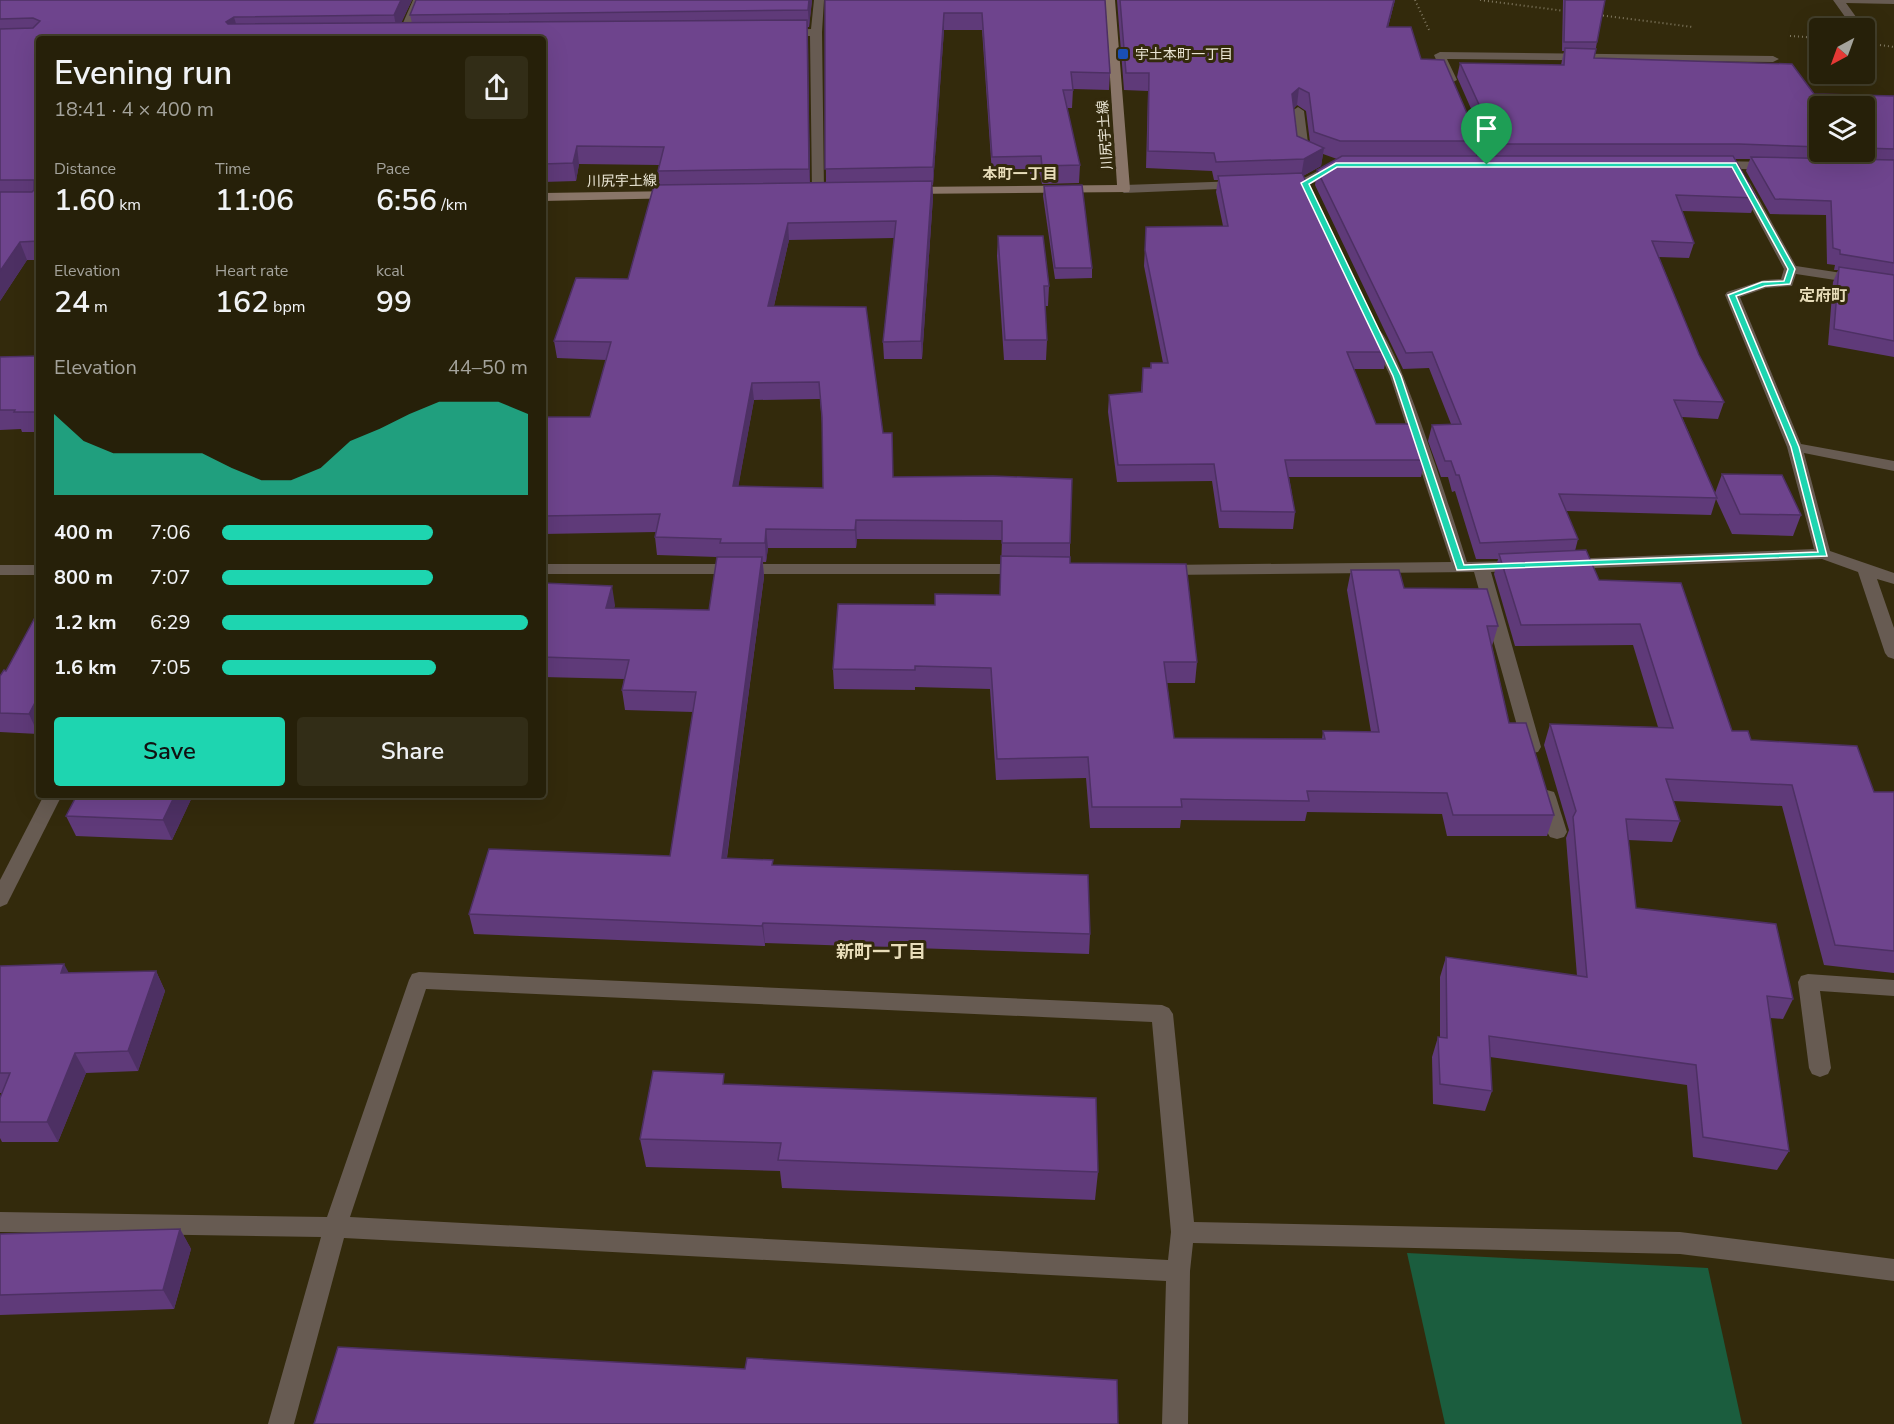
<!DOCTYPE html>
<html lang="en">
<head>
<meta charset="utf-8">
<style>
  body { margin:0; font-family:"Nunito Sans","Noto Sans JP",sans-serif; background:#322d17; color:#f1f3f6; height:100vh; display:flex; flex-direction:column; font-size:22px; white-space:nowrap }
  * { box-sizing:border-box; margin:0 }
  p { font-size:20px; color:#a4a39c }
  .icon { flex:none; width:33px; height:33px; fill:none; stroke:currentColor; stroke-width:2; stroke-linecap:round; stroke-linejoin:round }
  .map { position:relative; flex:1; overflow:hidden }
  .details { position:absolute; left:36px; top:36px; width:510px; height:762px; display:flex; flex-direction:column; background:#262009; border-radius:6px; box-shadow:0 6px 24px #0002,0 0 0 2px #423e2a }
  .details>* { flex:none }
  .needle { width:39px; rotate:221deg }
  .buttons { position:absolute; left:1809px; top:18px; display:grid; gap:12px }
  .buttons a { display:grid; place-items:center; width:66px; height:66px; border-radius:6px; background:#262009; box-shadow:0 6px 24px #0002,0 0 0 2px #423e2a; font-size:30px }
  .pin { position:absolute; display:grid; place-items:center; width:51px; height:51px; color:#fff; margin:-62px -26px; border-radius:50% 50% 50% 0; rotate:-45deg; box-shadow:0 0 6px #0007 }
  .pin .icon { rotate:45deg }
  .round { display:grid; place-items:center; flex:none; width:63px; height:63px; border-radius:6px; background:#322d17 }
  .head { display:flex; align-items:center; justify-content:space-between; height:102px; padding:0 18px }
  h1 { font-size:33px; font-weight:600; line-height:45px }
  .stats { display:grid; grid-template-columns:repeat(3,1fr); gap:9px; height:102px; padding:6px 18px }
  .stats div { display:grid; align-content:center }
  .stats b { font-size:30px; font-weight:600 }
  .stats small { font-size:16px; font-weight:400 }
  .stats p { font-size:16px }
  .chart { height:168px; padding:12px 18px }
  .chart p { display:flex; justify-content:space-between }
  .chart svg { width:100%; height:108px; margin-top:6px; fill:#1ed5b0; opacity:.7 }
  .primary-button { display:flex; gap:12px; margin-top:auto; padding:12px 18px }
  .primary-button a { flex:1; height:69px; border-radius:6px; background:#1ed5b0; color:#111; font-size:24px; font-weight:600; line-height:69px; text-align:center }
  .primary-button a+a { background:#322d17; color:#f1f3f6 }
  ul { padding:0 18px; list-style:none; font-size:20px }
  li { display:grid; grid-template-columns:96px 72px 1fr; align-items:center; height:45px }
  li i { height:15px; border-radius:8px; background:#1ed5b0 }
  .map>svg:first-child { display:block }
  .green { fill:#1b5d3e }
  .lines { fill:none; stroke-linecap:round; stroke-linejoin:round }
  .path { stroke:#827a62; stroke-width:2; stroke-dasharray:1 3; stroke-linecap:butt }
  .street { fill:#675b52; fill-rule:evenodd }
  .secondary { fill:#897568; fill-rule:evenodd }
  .wall { fill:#5f3a79; fill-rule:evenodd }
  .shaded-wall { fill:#4d3063 }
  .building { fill:#6e448d; stroke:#4d3063; stroke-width:1.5; fill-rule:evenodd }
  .route { fill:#1ed5b0; stroke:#fff; stroke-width:1.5; fill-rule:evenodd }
  .transit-dot { fill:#1a4fb4; stroke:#332a0c; stroke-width:2 }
  .labels { text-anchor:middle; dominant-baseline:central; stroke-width:6; stroke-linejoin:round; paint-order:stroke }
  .far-poi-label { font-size:14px; fill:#eae5d4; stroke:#332a0c; text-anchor:start }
  .far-street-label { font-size:14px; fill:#eae5d4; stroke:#332a0c }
  .far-neighbourhood-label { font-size:15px; font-weight:bold; fill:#e8ddba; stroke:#332a0c }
  .far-quarter-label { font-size:16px; font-weight:bold; fill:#e8ddba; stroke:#332a0c }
  .neighbourhood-label { font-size:18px; font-weight:bold; fill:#e8ddba; stroke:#332a0c }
</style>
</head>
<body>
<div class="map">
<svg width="1894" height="1424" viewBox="0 0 1894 1424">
  <rect width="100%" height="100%" fill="#332a0c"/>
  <polygon class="green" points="1407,1253 1708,1268 1742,1424 1445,1424"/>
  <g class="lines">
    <g class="path">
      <polyline points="1415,0 1429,30"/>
      <polyline points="1480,0 1565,11"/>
      <polyline points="1599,15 1693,27"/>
      <polyline points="1790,36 1820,38"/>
      <polyline points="1880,45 1894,47"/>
    </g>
    <g class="street">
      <polygon points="413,0 423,0 408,39 396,39"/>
      <polygon points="814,0 824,0 822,32 824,192 818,196 812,192 810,36 785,36 779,33 785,30 811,29"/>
      <polygon points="1833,0 1894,0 1894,4 1846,3 1864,28 1853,28"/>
      <polygon points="1440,52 1773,56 1779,59 1773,62 1447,59 1457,80 1451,83 1445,80 1434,55"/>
      <polygon points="1298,107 1304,111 1309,151 1318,156 1316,159 1308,159 1297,153 1292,111"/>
      <polygon points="1469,118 1475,122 1493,165 1491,168 1487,169 1481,165 1463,122"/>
      <path d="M1337 161 1343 165 1341 168C1326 176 1292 199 1276 184L1282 180 1302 179Z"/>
      <polygon points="1715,161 1772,162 1778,166 1772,170 1711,168 1709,165 1711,162"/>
      <polygon points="1744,179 1750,183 1796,266 1894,281 1894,289 1796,274 1792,286 1766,288 1740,297 1801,444 1894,461 1894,471 1804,453 1830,551 1894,573 1894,584 1877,579 1894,628 1894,659 1888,657 1885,653 1858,572 1822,559 1568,569 1562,568 1560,564 1562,560 1568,559 1814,549 1787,447 1725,295 1727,292 1764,280 1781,279 1784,269 1738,183"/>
      <polygon points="1240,181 1246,185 1244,188 1124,193 1118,189 1124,185"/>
      <path d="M1377 329C1396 333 1457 531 1467 562L1519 561 1525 562 1527 566 1525 570 1491 572 1541 747 1538 752 1532 753 1526 752 1523 747 1474 572 1163 575 1157 574 1155 570 1157 566 1163 565 1451 562 1390 376 1370 333Z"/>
      <polygon points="543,564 1024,564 1030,565 1032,569 1030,573 1024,574 543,574"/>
      <rect x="0" y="565" width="39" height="10"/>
      <polygon points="1547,790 1554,792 1556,797 1567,832 1564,837 1557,839 1550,837 1547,832 1538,797 1540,792"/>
      <polygon points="44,795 62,795 7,904 0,907 0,880"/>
      <path d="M419 972 1162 1005 1169 1008 1173 1014 1194 1222 1680 1232 1894 1259V1281L1680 1254 1193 1243 1190 1271 1188 1424H1162L1166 1281 344 1238 294 1424H268L321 1237 0 1232V1212L327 1217 409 980 412 974ZM426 989 1152 1022 1171 1232 1168 1260 350 1217Z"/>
      <polygon points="1808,974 1894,980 1894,996 1820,991 1831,1068 1828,1074 1820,1077 1812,1074 1809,1068 1798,982 1801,976"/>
    </g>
    <g class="secondary">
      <polygon points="1105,0 1115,0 1130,189 1129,192 903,194 902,191 903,188 908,187 1117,185"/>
      <polygon points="677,191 683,195 682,198 543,201 543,193"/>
    </g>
  </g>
  <g class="wall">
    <path d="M0 0H412L401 23H412L410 15 812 0 809 27H807L810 182H826L825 0H1105L1110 73 1109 90 1073 89 1072 108H1067L1080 165 1079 183 1042 184 1040 174H992L982 30H944L933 185H932L933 197 922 359H884L883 342 894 238 789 240 774 306 883 433 893 477 1070 543V563L1197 662 1195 683H1167L1174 738 1322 739 1323 731 1371 732 1347 590 1351 570 1404 588 1498 626 1492 646 1509 723 1554 815 1547 836H1447L1442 814 1307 812 1305 821 1181 820 1180 828H1090L1086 778 996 780 990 689 915 687V690L834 689 833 669 935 605 1000 595 1002 540 857 539 856 548H768L766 562H763L764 577 727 858 773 865 1090 934 1089 954 765 943V946L474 934 469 914 670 856 693 712 625 710 622 690 624 679 543 677V583L615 605 614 608 709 610 717 557 657 555 655 537 656 532 543 534V417H590L606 360 557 358 554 341 628 279 659 185 658 171 659 165 579 164 576 181 543 182V39H39V260H27L0 301ZM820 399 822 424 823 488 738 487 754 400Z"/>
    <path d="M1117 0H1395L1388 27 1421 59 1479 141 1476 156H1492L1457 77 1460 63 1561 65 1564 51H1562L1563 0H1605L1594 58 1814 94 1894 96V357L1828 345 1833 282 1838 270H1834L1835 265 1827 264 1826 215 1770 214 1746 171 1750 159H1735L1757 198 1751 213 1682 211 1694 243 1689 258 1659 257 1699 355 1724 402 1718 419 1682 417 1715 493 1722 474 1801 515 1793 536 1732 534 1716 499 1711 515 1566 511 1578 539 1575 551 1599 580 1681 583 1732 731 1751 740 1874 792H1894V973L1824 965 1782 806 1673 801 1680 821 1672 842 1628 840 1636 908 1793 999 1783 1019 1770 1018 1789 1151 1777 1170 1693 1157 1687 1085 1490 1057 1492 1091 1485 1111 1433 1104 1432 1057 1438 1037H1440V977L1446 957 1577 976 1566 838 1569 830 1544 745 1550 724 1658 727 1633 645 1515 646 1494 574 1498 559H1476L1455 491 1452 492 1448 477H1441L1428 441 1432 425 1451 424 1429 368 1403 369 1315 185 1317 170 1337 159 1323 154 1321 166 1303 176 1387 352 1384 369H1354L1376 424 1425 460 1421 477H1289L1295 512 1293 529 1219 528 1212 481 1117 482 1108 412 1109 395 1141 392 1143 368H1150L1151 363H1163L1144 266 1146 227 1223 226 1216 192 1218 180H1214L1212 171 1146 168 1148 91 1124 90ZM1297 105 1306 111 1310 142 1297 136 1294 108ZM1820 106H1864V152H1820Z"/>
    <polygon points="1044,186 1092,268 1092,278 1055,279 1043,196"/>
    <polygon points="998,236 1049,286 1048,306 1045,306 1047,340 1046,360 1004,360 997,256"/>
    <polygon points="39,356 39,432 22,432 21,429 0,430 0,357"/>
    <polygon points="39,610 38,734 0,732 0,676 6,671"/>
    <polygon points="193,795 172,840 76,836 66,816"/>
    <polygon points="418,795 503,795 502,798 419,798"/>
    <polygon points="0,966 69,973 156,971 165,991 138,1071 86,1073 58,1142 2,1142 0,1138 0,1098 2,1093 0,1093"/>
    <polygon points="726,1085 1098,1172 1095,1200 782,1188 780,1171 646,1167 640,1139"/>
    <polygon points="180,1229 191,1249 174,1309 0,1315 0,1234"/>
  </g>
  <g class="shaded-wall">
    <polygon points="401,0 412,0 397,32 394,15"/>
    <polygon points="809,0 812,0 809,27 808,10"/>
    <polygon points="1394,0 1395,0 1384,43 1387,27"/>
    <polygon points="944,13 944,30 933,185 933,167"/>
    <polygon points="234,17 239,34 226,22"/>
    <polygon points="807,20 808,37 810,187 809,169"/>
    <polygon points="1299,88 1297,105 1290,111 1292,94"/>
    <polygon points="577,146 579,164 576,181 573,163"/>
    <polygon points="1324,148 1321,166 1301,177 1304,159"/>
    <polygon points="932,181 933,197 922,359 921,341"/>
    <polygon points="788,223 789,240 770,323 768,306"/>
    <polygon points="20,242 27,260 0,301 0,271"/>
    <polygon points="752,383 754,400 735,505 733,486"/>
    <polygon points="856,520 857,539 856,548 855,530"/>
    <polygon points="766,529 768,548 766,562 765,543"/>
    <polygon points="762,557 764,577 724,878 722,858"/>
    <polygon points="612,586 615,605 609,628 606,608"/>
    <polygon points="39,695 39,732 38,734 29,714"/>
    <polygon points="175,795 193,795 172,840 163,820"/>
    <polygon points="763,923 765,943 765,946 762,926"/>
    <polygon points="64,964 75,984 61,973"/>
    <polygon points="156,971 165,991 138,1071 128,1051"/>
    <polygon points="75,1053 86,1073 58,1142 47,1122"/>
    <polygon points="180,1229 191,1249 174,1309 163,1290"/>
  </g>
  <g class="building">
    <polygon points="0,0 401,0 394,15 234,17 226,22 228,24 807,20 809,169 658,171 664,147 577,146 573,163 543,164 543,39 39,39 39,241 20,242 0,271 0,192 32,192 34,190 34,180 0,180 0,29 33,28 40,21 33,18 0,19"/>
    <polygon points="416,0 809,0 808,10 410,15"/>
    <polygon points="825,0 1105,0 1110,73 1071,72 1073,90 1063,90 1080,165 1042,166 1041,156 992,157 982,13 944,13 933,167 825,169"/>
    <polygon points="1120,0 1394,0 1387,27 1411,27 1421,59 1444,60 1479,141 1340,141 1314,132 1309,93 1299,88 1292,94 1297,136 1324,148 1304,159 1216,162 1214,153 1148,151 1149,73 1126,73"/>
    <polygon points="1565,0 1605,0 1597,42 1564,42"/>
    <polygon points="1565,48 1596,49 1594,58 1792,64 1814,94 1894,96 1894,149 1864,148 1864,106 1820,106 1820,147 1739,144 1497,144 1460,63 1564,65"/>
    <polygon points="1342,156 1733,156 1757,198 1676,195 1694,243 1652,241 1699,355 1724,402 1674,400 1717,498 1559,494 1578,539 1480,543 1459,475 1456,475 1451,461 1445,461 1432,425 1461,424 1432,352 1406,353 1317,170"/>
    <polygon points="1751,157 1894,160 1894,263 1840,254 1840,250 1833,248 1831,201 1775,199"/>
    <polygon points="1302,173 1387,352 1347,352 1376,424 1412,424 1425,460 1285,460 1295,512 1221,511 1214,464 1118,465 1109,395 1142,392 1143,368 1151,368 1151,363 1168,363 1145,250 1146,227 1228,226 1218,176"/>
    <path d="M932 181 921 341 883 342 896 221 788 223 768 306 866 307 883 433H892L893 477 993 476 1072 479 1070 543H1002V521L856 520 855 530 766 529 765 543H720L721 539 655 537 660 514 543 516V417H590L611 342 554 341 576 278 628 279 654 185ZM819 382 822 417 823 488 733 486 752 383Z"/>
    <polygon points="1082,185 1092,268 1055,268 1044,186"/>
    <polygon points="998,236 1043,236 1049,286 1044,286 1047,340 1005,340"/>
    <polygon points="1839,267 1894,275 1894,341 1834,329"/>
    <polygon points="39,356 39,412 14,412 15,410 0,410 0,357"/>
    <polygon points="1722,474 1782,475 1801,515 1740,514"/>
    <polygon points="1586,550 1599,580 1681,583 1732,731 1748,731 1751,740 1857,746 1874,792 1894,792 1894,951 1835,945 1792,785 1666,779 1680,821 1626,819 1636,908 1776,924 1793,999 1767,996 1789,1151 1703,1137 1696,1065 1489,1036 1492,1091 1440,1084 1438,1037 1447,1038 1446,957 1587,977 1573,817 1576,811 1550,724 1673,728 1640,624 1521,625 1499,554"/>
    <polygon points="1001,556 1070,557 1070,563 1186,564 1197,662 1164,662 1174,738 1325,739 1323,731 1379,732 1351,570 1399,570 1404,588 1487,589 1498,626 1487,626 1509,723 1526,723 1554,815 1453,815 1447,793 1307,791 1309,801 1181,799 1182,807 1092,807 1088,757 997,759 991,668 915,666 915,670 833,669 838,604 935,605 935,594 1000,595"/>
    <polygon points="717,557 762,557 722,858 773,860 772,865 1088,875 1090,934 763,923 762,926 469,914 489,849 670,856 696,692 622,690 629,660 543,657 543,641 544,638 543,638 543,583 612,586 606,608 709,610"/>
    <polygon points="39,610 39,695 29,714 0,713 0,676 4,670 6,671"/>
    <polygon points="77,795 175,795 163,820 66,816"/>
    <polygon points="64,964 61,973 156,971 128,1051 75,1053 47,1122 0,1122 0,1098 10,1073 0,1073 0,966"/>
    <polygon points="653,1071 724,1074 723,1084 1096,1098 1098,1172 778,1160 781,1143 640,1139"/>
    <polygon points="180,1229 163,1290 0,1295 0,1234"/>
    <polygon points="338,1347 745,1369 747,1358 1117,1380 1118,1424 314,1424"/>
  </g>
  <path class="route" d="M1336 163H1736L1795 269 1790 284 1765 286 1736 296 1799 447 1827 556 1457 570 1393 376 1301 183ZM1337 167H1732L1788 269 1784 281 1762 282 1728 295 1791 447 1818 552 1464 565 1401 376 1309 184Z"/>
  <rect class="transit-dot" x="1117" y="48" width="12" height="12" rx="3"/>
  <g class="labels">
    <g class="far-poi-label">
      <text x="1135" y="54">宇土本町一丁目</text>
    </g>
    <g class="far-street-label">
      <text transform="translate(1105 135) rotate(-94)">川尻宇土線</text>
      <text transform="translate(622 181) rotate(-1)">川尻宇土線</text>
    </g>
    <g class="far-neighbourhood-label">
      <text x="1020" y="174">本町一丁目</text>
    </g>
    <g class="far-quarter-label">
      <text x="1823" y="296">定府町</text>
    </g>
    <g class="neighbourhood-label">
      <text x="881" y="952">新町一丁目</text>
    </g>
  </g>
</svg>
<div class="buttons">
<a><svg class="needle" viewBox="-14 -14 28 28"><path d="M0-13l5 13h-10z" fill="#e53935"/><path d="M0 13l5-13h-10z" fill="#a4a39c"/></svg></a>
<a><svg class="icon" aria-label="layers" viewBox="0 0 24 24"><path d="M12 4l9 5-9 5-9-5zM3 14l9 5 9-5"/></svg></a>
</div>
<div class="pin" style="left:1487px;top:165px;background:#1e9e55"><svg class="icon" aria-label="arrive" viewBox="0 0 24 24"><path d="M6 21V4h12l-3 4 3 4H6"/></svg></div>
<section class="details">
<div class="head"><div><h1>Evening run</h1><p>18:41 · 4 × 400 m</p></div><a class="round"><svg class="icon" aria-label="share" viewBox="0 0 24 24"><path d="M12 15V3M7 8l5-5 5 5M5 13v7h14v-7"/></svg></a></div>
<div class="stats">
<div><p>Distance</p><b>1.60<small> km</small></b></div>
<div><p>Time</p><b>11:06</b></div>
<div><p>Pace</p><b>6:56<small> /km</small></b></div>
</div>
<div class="stats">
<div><p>Elevation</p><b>24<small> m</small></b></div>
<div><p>Heart rate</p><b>162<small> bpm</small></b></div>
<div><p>kcal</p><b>99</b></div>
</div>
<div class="chart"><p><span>Elevation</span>44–50 m</p>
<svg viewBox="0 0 160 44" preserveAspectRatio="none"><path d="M0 44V11L10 22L20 27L30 27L40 27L50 27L60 33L70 38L80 38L90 33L100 22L110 17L120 11L130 6L140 6L150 6L160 11V44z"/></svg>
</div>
<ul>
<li><b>400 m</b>7:06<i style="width:69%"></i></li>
<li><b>800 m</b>7:07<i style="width:69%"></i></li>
<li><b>1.2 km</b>6:29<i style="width:100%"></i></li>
<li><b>1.6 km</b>7:05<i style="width:70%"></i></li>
</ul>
<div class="primary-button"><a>Save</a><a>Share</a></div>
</section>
</div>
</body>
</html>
